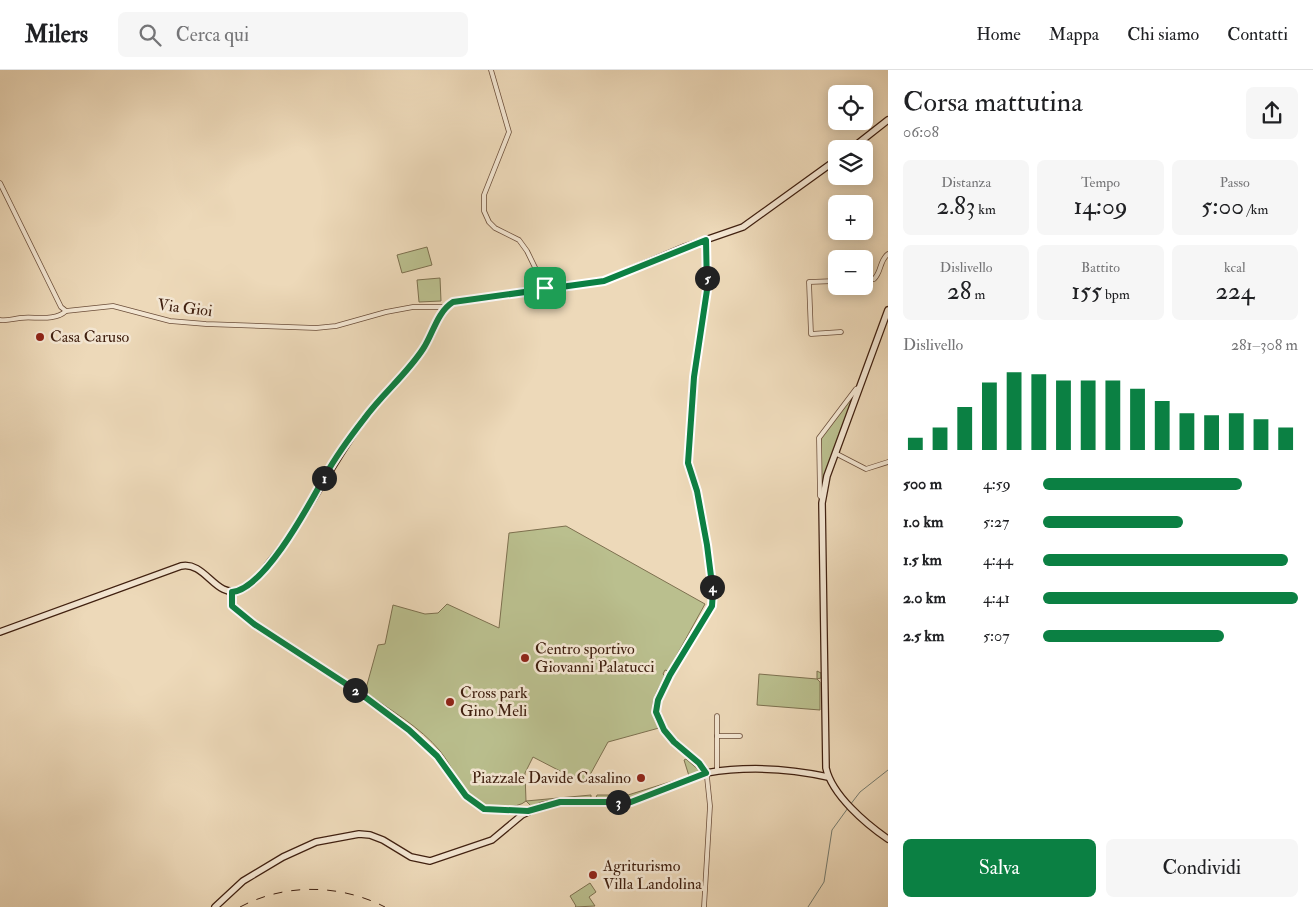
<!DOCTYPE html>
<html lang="it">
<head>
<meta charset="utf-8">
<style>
  body { margin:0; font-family:"IM FELL Double Pica",serif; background:#f6f6f6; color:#202124; height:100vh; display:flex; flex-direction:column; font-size:19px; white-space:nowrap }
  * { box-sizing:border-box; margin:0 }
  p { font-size:16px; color:#757577 }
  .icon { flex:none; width:28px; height:28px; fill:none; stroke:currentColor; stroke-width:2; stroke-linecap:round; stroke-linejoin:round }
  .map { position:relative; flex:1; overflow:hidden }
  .side { display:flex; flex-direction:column; background:#fff; width:425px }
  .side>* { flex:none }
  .fabs { position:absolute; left:828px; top:15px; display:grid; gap:10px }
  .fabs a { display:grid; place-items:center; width:45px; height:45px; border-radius:8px; background:#fff; box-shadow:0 2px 12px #0003; font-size:25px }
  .pin { position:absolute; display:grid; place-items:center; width:42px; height:42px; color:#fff; margin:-21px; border-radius:10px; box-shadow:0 2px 8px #0006 }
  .km { position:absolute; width:25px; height:25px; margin:-12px; border-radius:50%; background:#222; color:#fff; font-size:14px; line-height:25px; text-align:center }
  .round { display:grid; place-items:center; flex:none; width:52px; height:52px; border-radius:8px; background:#f6f6f6 }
  .headline { display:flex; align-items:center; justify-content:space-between; height:85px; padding:0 15px }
  h1 { font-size:28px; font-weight:600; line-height:38px }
  .figures { display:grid; grid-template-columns:repeat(3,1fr); gap:8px; height:85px; padding:5px 15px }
  .figures div { display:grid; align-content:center; border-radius:8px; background:#f6f6f6; text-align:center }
  .figures b { font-size:25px; font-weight:600 }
  .figures small { font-size:14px; font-weight:400 }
  .figures p { font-size:14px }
  .chart { height:140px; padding:10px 15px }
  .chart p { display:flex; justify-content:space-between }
  .chart svg { width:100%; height:90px; margin-top:5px; stroke:#0b8043; stroke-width:6 }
  .cta { display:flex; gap:10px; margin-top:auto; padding:10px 15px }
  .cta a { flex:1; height:58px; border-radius:8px; background:#0b8043; color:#fff; font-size:20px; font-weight:600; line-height:58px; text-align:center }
  .cta a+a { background:#f6f6f6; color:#202124 }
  ul { padding:0 15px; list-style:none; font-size:16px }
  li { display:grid; grid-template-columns:80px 60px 1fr; align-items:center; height:38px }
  li i { height:12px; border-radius:6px; background:#0b8043 }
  header { display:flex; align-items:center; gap:30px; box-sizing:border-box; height:70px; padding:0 25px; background:#fff; border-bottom:1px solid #e0e0e0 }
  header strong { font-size:24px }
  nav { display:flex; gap:28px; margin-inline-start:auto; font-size:18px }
  .search { width:350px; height:45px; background:#f6f6f6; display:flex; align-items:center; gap:12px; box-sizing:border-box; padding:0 18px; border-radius:8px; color:#757577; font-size:19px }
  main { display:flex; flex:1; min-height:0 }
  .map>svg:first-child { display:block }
  .green { fill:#babf8e; stroke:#7d704f }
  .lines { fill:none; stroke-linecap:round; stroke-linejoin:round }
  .stream { stroke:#757c71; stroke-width:1 }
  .street-casing { stroke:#6b4e3a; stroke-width:5.5 }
  .secondary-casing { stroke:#402010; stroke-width:8 }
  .street { stroke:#f3e6d2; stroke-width:4 }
  .secondary { stroke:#f3e6d2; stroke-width:5.5 }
  .rail { stroke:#402010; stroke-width:1; stroke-dasharray:9 9; stroke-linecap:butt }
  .route-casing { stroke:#fff; stroke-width:10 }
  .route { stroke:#0b8043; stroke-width:6 }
  .poi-dot { fill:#8f2418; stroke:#f3e6d2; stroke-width:2 }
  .labels { text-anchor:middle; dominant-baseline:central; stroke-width:5; stroke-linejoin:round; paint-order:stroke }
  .street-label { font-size:16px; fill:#402010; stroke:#f3e6d2 }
  .poi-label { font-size:16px; fill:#402010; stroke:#f3e6d2; text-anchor:start }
</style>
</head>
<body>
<header>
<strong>Milers</strong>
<div class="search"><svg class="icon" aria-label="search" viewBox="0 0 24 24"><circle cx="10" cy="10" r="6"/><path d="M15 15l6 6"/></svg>Cerca qui</div>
<nav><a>Home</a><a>Mappa</a><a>Chi siamo</a><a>Contatti</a></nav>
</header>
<main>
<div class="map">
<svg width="888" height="837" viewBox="0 0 888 837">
  <rect width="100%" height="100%" fill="#edd9b9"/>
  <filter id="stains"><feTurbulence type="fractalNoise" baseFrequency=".004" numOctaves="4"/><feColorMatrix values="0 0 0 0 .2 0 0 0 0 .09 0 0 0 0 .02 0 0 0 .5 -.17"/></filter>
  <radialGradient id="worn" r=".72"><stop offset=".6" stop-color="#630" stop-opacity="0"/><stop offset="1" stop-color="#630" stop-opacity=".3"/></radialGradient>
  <g class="green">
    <polygon points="427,177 432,195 402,203 397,185"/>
    <polygon points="440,208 441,231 419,232 417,210"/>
    <polygon points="853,325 854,326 821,421 821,368"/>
    <path d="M566 456 705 534 668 601 665 600 663 604 665 606C654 627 646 637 659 658L608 672 585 714 533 687 525 703 526 731 591 725V729L552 731 532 737 526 731C518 739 488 739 479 733 461 721 453 697 440 681 420 657 390 640 365 622L378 575 385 574 393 535 425 544 438 543 447 534 499 558 509 463Z"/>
    <polygon points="817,601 821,603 821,608 817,609 820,612 820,640 757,635 759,604 817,609"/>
    <polygon points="686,689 700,701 637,728 595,730 597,725 628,725 689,706 684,690"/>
    <polygon points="590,813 596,822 589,827 595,836 575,837 576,836 570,826"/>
  </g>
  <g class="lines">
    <g class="stream">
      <polyline points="850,735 860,722 888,700"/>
      <polyline points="808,837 824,812 832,760 848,738"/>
    </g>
    <g class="street-casing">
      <g id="street">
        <polyline points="491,0 509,62 484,125 484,141 489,152 495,158 519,170 527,181 545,218"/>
        <polyline points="0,113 61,237 66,241 113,236 170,251 206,254 316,258 336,256 386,242 413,237 445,237"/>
        <path d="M864 209H874C882 201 879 191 888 184"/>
        <polyline points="836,211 809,212 811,264 841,262"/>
        <path d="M0 250C8 251 12 249 20 248 34 246 54 252 66 241"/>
        <polyline points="835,383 866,399 888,392"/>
        <polyline points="822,428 820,426 819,368 856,319 859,318"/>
        <polyline points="232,522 232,536 254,554 357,621 409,660 437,686 466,725 479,736 495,741 528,741"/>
        <polyline points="717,666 740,666"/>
        <polyline points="717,701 717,646"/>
        <polyline points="704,837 710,736 707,707 699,693 674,672 664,660 656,642 658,630 670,605 712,536 713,522 707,475 697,421 688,393 693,307 707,220 707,170"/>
      </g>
    </g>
    <g class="secondary-casing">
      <g id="secondary">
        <polyline points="851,79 888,50"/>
        <path d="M888 240 827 406 822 433 826 698C832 725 866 754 888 769"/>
        <path d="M0 562 181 496C206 491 215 529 240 520 255 515 265 497 275 486 309 443 331 393 364 349 382 324 406 304 423 279 434 264 437 242 453 232L604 211 685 177 743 157 836 90"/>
        <path d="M215 837 243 811 283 787 316 772 359 764 370 765 383 770 411 787 430 791 492 770 522 745 541 736 560 732H631L706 703C747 696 787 698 828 707"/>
      </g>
    </g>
    <use href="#street" class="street"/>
    <use href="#secondary" class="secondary"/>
    <path class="rail" d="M240 837C285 813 340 814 385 837"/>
  </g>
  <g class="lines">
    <g class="route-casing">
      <path id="route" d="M706 170 707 220 694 307 688 393 697 421 707 475 713 522 712 536 670 605 658 630 656 642 664 660 674 672 699 693 706 703 631 732H560L528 741 484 739 466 726 437 686 409 660 357 621 254 554 232 536V522C265 519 310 433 325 406 336 386 350 367 364 349 382 324 406 305 423 279 433 264 437 242 453 232L604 211Z"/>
    </g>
    <use href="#route" class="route"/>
  </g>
  <g class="poi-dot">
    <circle cx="40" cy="267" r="5"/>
    <circle cx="525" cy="588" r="5"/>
    <circle cx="450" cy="632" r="5"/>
    <circle cx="641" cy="708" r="5"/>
    <circle cx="593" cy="805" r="5"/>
  </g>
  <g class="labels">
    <g class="street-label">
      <text transform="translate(185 238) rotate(7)">Via Gioi</text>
    </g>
    <g class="poi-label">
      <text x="50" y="267">Casa Caruso</text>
      <text x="535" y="579">Centro sportivo<tspan x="535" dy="18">Giovanni Palatucci</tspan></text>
      <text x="460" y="623">Cross park<tspan x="460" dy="18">Gino Meli</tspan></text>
      <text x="631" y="708" text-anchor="end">Piazzale Davide Casalino</text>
      <text x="603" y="796">Agriturismo<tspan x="603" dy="18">Villa Landolina</tspan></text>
    </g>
  </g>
  <rect width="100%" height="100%" filter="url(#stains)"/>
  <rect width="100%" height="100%" fill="url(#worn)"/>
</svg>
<div class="fabs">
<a><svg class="icon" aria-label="locate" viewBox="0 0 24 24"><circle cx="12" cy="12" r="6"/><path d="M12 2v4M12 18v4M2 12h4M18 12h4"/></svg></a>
<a><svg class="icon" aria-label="layers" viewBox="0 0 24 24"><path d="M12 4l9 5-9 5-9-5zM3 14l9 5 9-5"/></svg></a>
<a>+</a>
<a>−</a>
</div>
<div class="pin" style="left:545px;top:218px;background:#1e9e55"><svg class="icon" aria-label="arrive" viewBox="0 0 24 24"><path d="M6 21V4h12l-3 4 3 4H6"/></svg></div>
<b class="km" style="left:324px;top:408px">1</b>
<b class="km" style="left:355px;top:620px">2</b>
<b class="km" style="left:618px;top:732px">3</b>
<b class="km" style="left:712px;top:517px">4</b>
<b class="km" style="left:707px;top:208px">5</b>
</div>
<section class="side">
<div class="headline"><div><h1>Corsa mattutina</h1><p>06:08</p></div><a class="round"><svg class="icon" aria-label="share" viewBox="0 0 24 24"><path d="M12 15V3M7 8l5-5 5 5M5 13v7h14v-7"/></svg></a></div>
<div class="figures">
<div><p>Distanza</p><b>2.83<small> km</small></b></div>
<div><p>Tempo</p><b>14:09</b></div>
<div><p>Passo</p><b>5:00<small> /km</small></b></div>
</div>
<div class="figures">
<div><p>Dislivello</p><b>28<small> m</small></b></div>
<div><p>Battito</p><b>155<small> bpm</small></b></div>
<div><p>kcal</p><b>224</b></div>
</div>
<div class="chart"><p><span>Dislivello</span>281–308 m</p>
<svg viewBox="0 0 160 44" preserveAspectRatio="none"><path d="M5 44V38M15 44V33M25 44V23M35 44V11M45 44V6M55 44V7M65 44V10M75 44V10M85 44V10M95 44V14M105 44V20M115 44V26M125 44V27M135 44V26M145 44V29M155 44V33"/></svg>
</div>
<ul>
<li><b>500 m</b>4:59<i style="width:78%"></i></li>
<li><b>1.0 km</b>5:27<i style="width:55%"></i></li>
<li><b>1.5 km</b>4:44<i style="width:96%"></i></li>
<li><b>2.0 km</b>4:41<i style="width:100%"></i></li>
<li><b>2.5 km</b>5:07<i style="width:71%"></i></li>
</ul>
<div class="cta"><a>Salva</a><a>Condividi</a></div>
</section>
</main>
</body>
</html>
